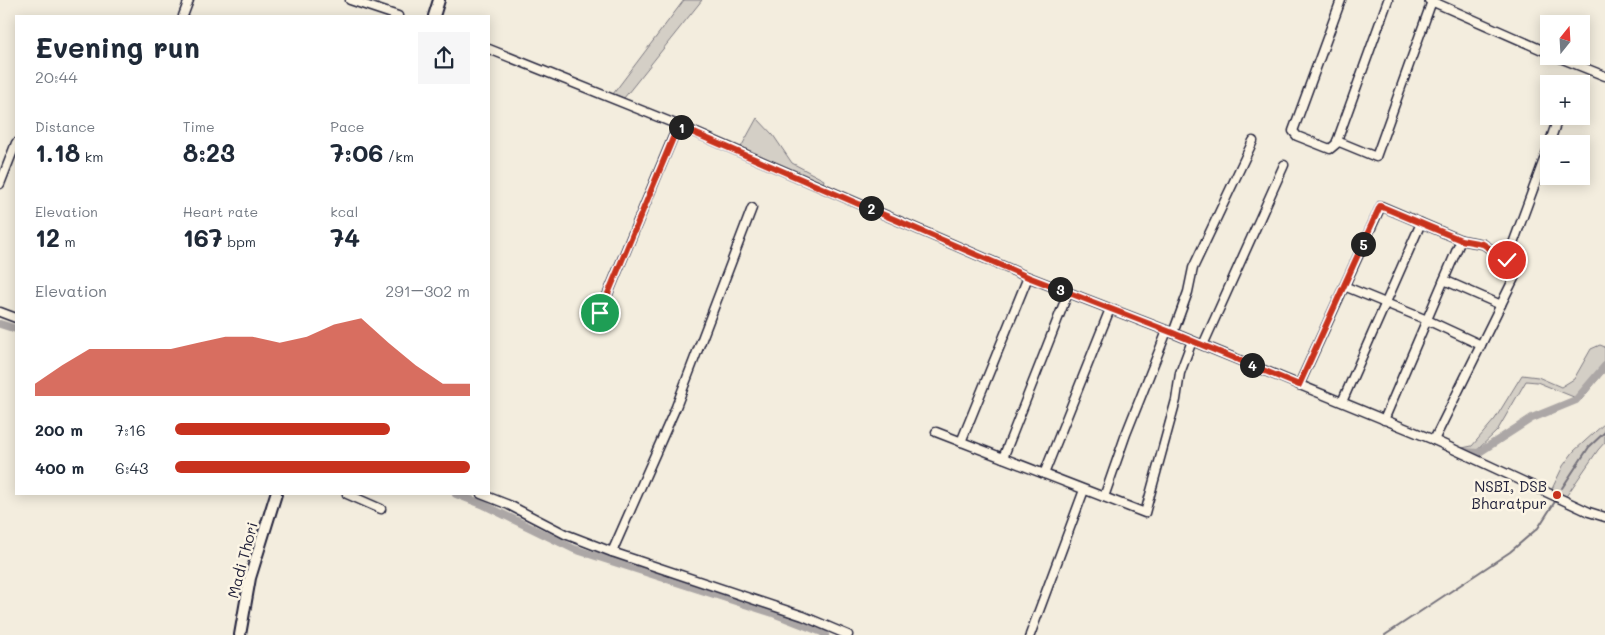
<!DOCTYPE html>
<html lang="en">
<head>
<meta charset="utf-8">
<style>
  body { margin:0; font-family:Mali,sans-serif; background:#f6f6f7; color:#1f2937; height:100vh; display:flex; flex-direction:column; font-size:19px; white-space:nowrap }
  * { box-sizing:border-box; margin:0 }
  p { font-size:16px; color:#747a83 }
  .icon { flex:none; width:28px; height:28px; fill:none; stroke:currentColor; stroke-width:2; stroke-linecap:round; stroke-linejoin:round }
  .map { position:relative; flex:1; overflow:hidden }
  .drawer { position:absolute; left:15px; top:15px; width:475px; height:480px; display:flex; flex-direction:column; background:#fff; border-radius:0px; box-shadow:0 2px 12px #0003 }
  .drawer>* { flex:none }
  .needle { width:32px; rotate:18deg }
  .fabs { position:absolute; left:1540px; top:15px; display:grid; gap:10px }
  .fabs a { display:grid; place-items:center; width:50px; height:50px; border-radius:0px; background:#fff; box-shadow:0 2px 12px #0003; font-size:25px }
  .pin { position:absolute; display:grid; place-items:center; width:42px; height:42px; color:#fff; margin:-21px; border:2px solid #fff; border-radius:50%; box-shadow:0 1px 5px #0007 }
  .km { position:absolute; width:25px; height:25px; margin:-12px; border-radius:50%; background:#222; color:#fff; font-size:14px; line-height:25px; text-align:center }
  .round { display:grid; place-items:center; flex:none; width:52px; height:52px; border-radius:0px; background:#f6f6f7 }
  .overview { display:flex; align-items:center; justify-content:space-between; height:85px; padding:0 20px }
  h1 { font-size:28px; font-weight:800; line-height:38px }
  .figures { display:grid; grid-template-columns:repeat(3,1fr); gap:8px; height:85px; padding:5px 20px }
  .figures div { display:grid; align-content:center }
  .figures b { font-size:25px; font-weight:800 }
  .figures small { font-size:14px; font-weight:400 }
  .figures p { font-size:14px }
  .chart { height:140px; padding:10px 20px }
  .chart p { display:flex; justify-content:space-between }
  .chart svg { width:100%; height:90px; margin-top:5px; fill:#c8321e; opacity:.7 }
  ul { padding:0 20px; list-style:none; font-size:16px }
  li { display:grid; grid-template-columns:80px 60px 1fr; align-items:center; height:38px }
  li i { height:12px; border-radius:6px; background:#c8321e }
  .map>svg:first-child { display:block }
  .green { fill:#d4cfc6; stroke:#7b7880 }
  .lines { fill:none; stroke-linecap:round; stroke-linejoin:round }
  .stream { stroke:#75727b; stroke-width:2 }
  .canal { stroke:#aca7a6; stroke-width:8 }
  .minor-casing { stroke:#22223b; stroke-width:11 }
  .major-casing { stroke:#22223b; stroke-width:14 }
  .minor { stroke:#fcf5e5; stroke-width:8 }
  .major { stroke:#fcf5e5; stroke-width:10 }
  .route-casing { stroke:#fff; stroke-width:10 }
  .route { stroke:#c8321e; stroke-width:6 }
  .poi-dot { fill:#c8321e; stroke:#fcf5e5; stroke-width:2 }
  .labels { text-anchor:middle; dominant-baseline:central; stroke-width:5; stroke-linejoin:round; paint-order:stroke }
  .poi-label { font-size:15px; fill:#22223b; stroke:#fcf5e5; text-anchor:end }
  .street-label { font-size:15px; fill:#22223b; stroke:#fcf5e5 }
</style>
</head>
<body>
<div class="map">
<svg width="1605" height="635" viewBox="0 0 1605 635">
  <rect width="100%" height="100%" fill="#f3edde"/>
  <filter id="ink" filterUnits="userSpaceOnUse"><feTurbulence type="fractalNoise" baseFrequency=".02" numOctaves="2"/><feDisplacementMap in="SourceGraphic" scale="10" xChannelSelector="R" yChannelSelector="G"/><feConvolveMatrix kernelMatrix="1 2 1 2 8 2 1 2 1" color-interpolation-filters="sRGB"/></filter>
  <g filter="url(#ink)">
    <g class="green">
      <polygon points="684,0 702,0 624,98 613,94"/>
      <polygon points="757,118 773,135 792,163 824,180 823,184 740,149"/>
      <polygon points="1600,345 1605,347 1605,371 1581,400 1537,382 1526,381 1497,431 1473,454 1462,448 1472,446 1495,419 1522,375 1538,377 1561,387 1574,379 1591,349"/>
      <polygon points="1605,423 1605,442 1598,450 1565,498 1551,491 1563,466 1574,451"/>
    </g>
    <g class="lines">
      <g class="stream">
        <polyline points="1562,488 1589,447 1605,432"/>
        <polyline points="1385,635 1510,552 1538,528 1556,500"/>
      </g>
      <g class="canal">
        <polyline points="0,324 16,329"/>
        <polyline points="1465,452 1478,453 1532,418 1576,400 1605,366"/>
        <polyline points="456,494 482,504 574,549 773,613 822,632 825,635"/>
      </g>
      <g class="minor-casing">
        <g id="minor">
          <polyline points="350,0 398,16"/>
          <polyline points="1341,0 1293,131 1297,136 1330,149 1336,144 1388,0"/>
          <polyline points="1429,0 1549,53"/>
          <polyline points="183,16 189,0"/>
          <polyline points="489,49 678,125 1028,277 1173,333 1434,440 1589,512 1605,517"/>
          <polyline points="1555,56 1605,76"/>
          <polyline points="1337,141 1376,157 1432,1"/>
          <polyline points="1549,144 1556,124"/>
          <polyline points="0,184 16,143"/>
          <polyline points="1507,260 1549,146"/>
          <polyline points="1444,280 1501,305"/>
          <polyline points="1344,286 1427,320 1481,345"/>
          <polyline points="0,312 16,318"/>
          <polyline points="600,313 678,125"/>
          <polyline points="1173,333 1188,292 1193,268 1253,141"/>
          <polyline points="1203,345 1284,165"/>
          <polyline points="1299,385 1381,206 1461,240 1483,244 1507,260 1520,266 1434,440"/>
          <polyline points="1342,402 1421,223"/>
          <polyline points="1384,420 1461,240"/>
          <polyline points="936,432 1145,513 1176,400 1180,373 1192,341"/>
          <polyline points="961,442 1028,277"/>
          <polyline points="1003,458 1068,293"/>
          <polyline points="1044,474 1110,309"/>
          <polyline points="347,494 381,509"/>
          <polyline points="481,494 509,505 565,534 612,552 803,616 848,635"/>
          <polyline points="1104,497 1126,434 1167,331"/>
          <polyline points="612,552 676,407 752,208"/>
          <polyline points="1030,635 1084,490"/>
        </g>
      </g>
      <g class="major-casing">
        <g id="major">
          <polyline points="434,16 439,0"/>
          <polyline points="240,635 250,578 276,494"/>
        </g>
      </g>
      <use href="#minor" class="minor"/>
      <use href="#major" class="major"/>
    </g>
  </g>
  <g class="lines" filter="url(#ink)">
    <g class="route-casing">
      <polyline id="route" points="600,313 678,126 1028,277 1173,333 1299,385 1380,206 1461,240 1483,244 1507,260"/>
    </g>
    <use href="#route" class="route"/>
  </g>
  <circle class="poi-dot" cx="1557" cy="495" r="5"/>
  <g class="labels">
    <g class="poi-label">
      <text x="1547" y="486">NSBI, DSB<tspan x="1547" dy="17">Bharatpur</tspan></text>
    </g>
    <g class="street-label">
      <text transform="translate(242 560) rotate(-75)">Madi Thori</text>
    </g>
  </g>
</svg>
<div class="fabs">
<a><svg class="needle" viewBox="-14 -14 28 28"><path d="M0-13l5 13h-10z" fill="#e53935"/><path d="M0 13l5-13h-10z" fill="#747a83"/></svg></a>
<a>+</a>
<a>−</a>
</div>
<div class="pin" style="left:600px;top:313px;background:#1e9e55"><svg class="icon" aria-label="arrive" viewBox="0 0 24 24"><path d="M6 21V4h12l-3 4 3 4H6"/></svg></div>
<div class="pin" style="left:1507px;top:260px;background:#d93025"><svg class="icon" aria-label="check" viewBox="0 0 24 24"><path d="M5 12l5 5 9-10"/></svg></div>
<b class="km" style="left:681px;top:127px">1</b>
<b class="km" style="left:871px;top:208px">2</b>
<b class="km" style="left:1060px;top:289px">3</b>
<b class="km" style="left:1252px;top:365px">4</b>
<b class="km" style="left:1363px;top:244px">5</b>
<section class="drawer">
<div class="overview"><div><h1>Evening run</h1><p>20:44</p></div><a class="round"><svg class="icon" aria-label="share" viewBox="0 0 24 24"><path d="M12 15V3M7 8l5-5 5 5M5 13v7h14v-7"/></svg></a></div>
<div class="figures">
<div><p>Distance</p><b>1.18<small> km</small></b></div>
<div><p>Time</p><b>8:23</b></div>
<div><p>Pace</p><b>7:06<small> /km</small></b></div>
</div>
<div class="figures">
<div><p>Elevation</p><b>12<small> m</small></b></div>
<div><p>Heart rate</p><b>167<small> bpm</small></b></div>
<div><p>kcal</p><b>74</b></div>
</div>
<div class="chart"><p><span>Elevation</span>291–302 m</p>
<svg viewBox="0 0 160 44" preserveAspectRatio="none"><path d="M0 44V38L10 29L20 21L30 21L40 21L50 21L60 18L70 15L80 15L90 18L100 15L110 9L120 6L130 18L140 29L150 38L160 38V44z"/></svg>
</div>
<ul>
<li><b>200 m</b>7:16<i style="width:73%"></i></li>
<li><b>400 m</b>6:43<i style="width:100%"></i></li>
</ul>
</section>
</div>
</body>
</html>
